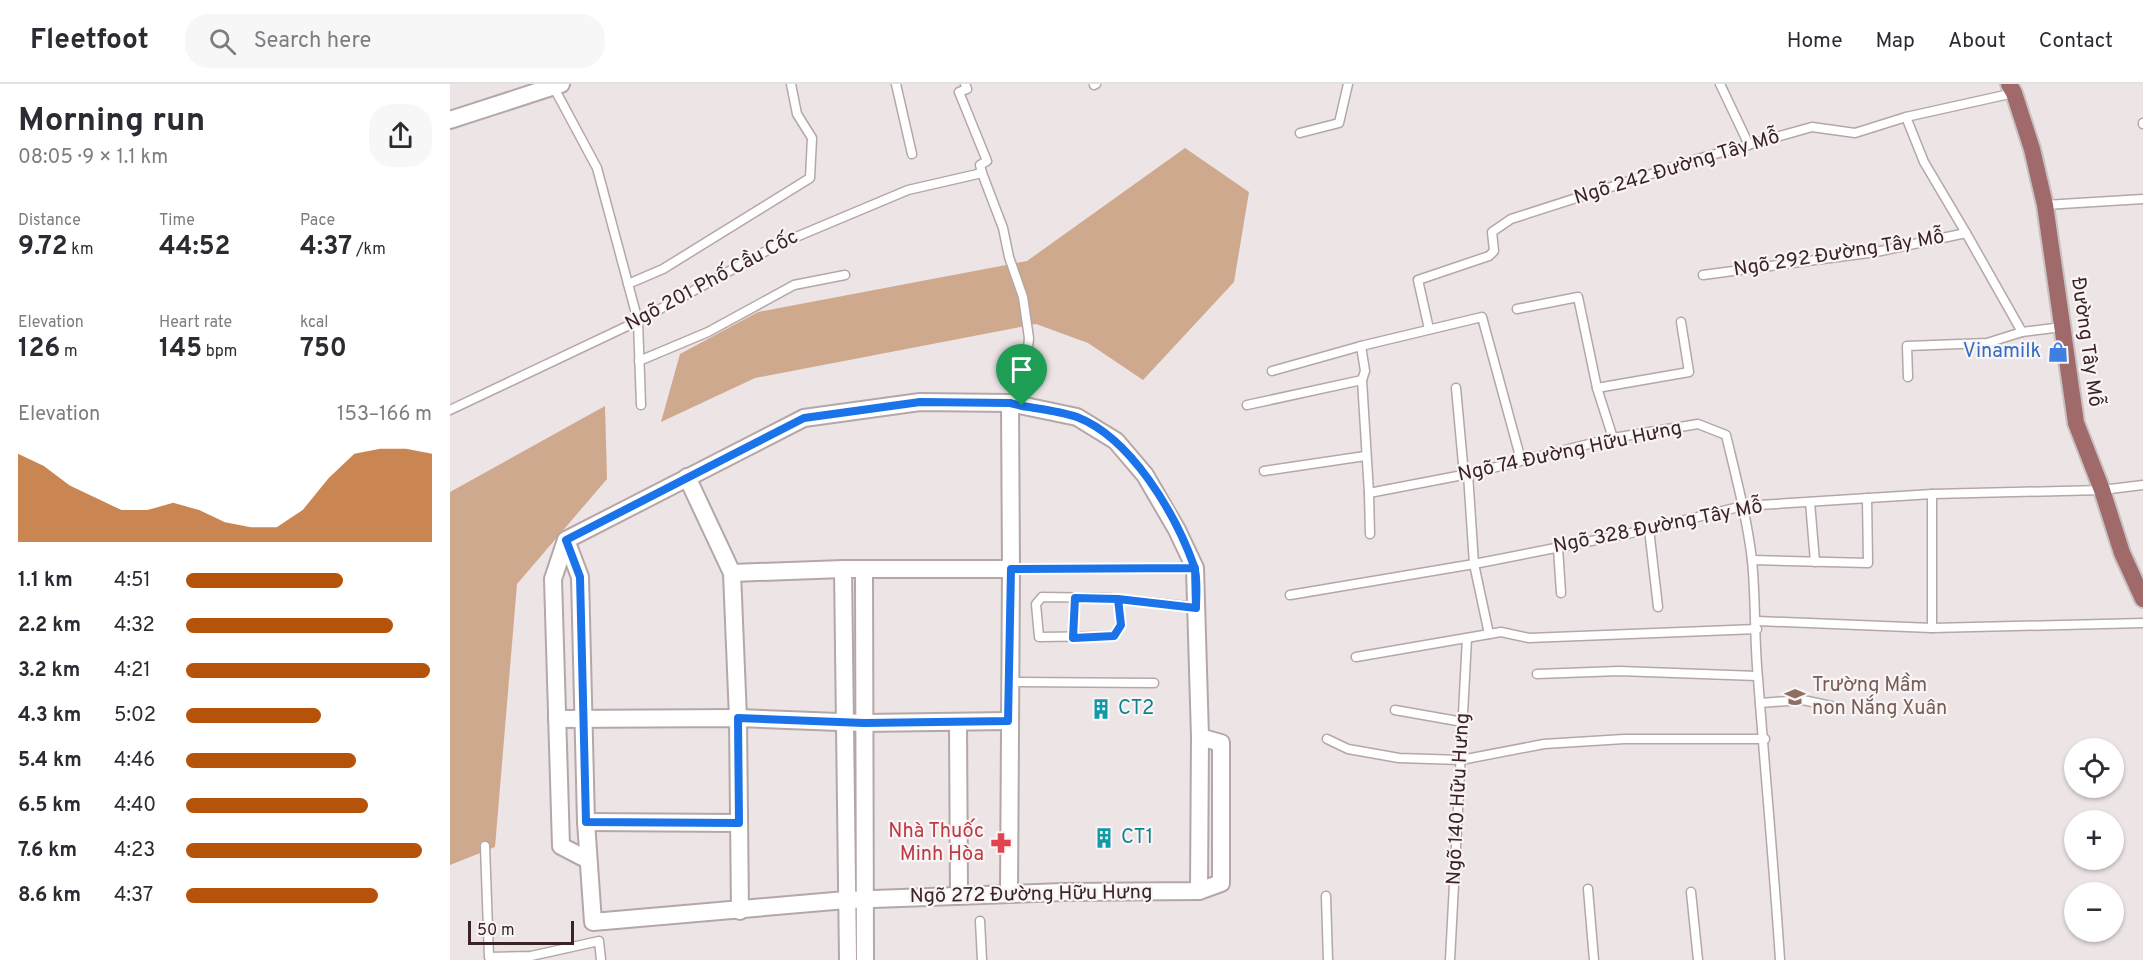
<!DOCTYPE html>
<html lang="en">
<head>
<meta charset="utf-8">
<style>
  body { margin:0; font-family:Overpass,sans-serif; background:#f7f7f7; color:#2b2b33; height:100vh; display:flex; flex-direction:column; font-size:22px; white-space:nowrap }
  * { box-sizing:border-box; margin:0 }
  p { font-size:20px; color:#7c7c81 }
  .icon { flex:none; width:33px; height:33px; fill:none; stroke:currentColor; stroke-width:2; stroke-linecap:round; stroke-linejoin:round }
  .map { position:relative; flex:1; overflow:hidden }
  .details { display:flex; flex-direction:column; background:#fff; width:450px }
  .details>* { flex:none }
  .buttons { position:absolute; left:1614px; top:654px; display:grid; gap:12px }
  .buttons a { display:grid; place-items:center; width:60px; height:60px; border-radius:50%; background:#fff; box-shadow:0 2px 4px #0004; font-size:30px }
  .scale { position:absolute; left:18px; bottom:15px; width:106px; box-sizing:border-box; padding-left:6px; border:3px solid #3d2424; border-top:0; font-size:16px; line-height:21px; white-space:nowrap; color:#3d2424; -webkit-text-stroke:4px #f9f4f5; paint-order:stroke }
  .pin { position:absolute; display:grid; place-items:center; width:51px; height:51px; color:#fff; margin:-62px -26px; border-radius:50% 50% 50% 0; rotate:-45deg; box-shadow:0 0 6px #0007 }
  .pin .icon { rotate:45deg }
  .round { display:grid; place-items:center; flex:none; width:63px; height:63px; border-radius:24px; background:#f7f7f7 }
  .summary { display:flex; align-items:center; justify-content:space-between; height:102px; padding:0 18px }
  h1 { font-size:33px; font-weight:700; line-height:45px }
  .figures { display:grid; grid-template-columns:repeat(3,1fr); gap:9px; height:102px; padding:6px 18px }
  .figures div { display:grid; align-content:center }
  .figures b { font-size:26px; font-weight:700 }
  .figures small { font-size:16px; font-weight:400 }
  .figures p { font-size:16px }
  .chart { height:168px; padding:12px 18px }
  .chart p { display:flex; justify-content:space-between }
  .chart svg { width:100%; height:108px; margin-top:6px; fill:#b45309; opacity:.7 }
  ul { padding:0 18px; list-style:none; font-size:20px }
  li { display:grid; grid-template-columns:96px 72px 1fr; align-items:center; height:45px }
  li i { height:15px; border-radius:8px; background:#b45309 }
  header { display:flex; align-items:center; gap:36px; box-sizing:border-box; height:84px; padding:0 30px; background:#fff; border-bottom:2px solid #e1e1e2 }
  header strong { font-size:28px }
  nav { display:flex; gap:33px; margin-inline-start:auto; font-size:21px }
  .search { width:420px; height:54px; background:#f7f7f7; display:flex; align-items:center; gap:15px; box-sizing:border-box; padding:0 21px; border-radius:24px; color:#7c7c81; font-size:22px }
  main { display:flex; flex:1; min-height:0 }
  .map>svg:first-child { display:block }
  .water { fill:#cfa98e }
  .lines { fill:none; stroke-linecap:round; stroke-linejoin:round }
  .service-casing { stroke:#b5a7a7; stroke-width:11 }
  .minor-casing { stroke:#b5a7a7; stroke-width:20 }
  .primary-casing { stroke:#c9c2c2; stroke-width:20 }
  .service { stroke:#fff; stroke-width:8 }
  .minor { stroke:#fff; stroke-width:16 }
  .primary { stroke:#a06a6a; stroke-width:16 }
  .route-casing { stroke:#fff; stroke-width:12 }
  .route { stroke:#1a73e8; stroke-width:8 }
  .labels { text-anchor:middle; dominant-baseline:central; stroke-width:4.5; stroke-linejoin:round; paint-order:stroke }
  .street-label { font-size:20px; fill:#3d2424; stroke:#f9f4f5 }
  .shop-label { font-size:20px; fill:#366cbe; stroke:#f9f4f5; text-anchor:end }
  .education-label { font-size:20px; fill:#785e54; stroke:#f9f4f5; text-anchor:start }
  .culture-label { font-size:20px; fill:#0d838f; stroke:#f9f4f5; text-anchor:start }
  .health-label { font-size:20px; fill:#be3a42; stroke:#f9f4f5; text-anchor:end }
</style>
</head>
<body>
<header>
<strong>Fleetfoot</strong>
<div class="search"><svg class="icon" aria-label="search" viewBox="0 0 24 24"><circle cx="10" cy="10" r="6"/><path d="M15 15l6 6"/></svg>Search here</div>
<nav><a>Home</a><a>Map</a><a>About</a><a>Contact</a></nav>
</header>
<main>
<section class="details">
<div class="summary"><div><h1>Morning run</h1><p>08:05 · 9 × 1.1 km</p></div><a class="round"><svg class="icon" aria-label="share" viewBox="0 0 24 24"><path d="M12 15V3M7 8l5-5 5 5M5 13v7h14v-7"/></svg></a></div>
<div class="figures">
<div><p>Distance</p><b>9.72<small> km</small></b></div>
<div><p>Time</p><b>44:52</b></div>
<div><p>Pace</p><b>4:37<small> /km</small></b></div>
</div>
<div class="figures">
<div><p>Elevation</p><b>126<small> m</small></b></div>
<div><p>Heart rate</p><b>145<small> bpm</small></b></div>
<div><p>kcal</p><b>750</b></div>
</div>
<div class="chart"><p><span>Elevation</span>153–166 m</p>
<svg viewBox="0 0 160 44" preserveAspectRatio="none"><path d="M0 44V8L10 13L20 21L30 26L40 31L50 31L60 28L70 31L80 36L90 38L100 38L110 31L120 18L130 8L140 6L150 6L160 8V44z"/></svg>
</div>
<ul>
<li><b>1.1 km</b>4:51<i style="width:64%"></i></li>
<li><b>2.2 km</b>4:32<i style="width:84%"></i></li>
<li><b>3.2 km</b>4:21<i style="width:99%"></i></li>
<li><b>4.3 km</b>5:02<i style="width:55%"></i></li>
<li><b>5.4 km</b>4:46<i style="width:69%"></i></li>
<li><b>6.5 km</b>4:40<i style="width:74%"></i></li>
<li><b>7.6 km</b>4:23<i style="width:96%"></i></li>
<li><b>8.6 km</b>4:37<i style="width:78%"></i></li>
</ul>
</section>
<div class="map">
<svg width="1693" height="876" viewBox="0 0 1693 876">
  <rect width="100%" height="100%" fill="#ede4e5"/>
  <g class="water">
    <polygon points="735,64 799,108 784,198 693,296 638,259 586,240 305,294 211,338 230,270 308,228 577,177"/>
    <polygon points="155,322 157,395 67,500 45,763 0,781 0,408"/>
  </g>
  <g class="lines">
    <g class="service-casing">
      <g id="service">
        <polyline points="446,0 462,70"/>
        <polyline points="515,0 517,5 509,8 537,77 530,81 532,89 553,144 559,173 573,213 579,254 572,322"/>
        <polyline points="1270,0 1299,61"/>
        <polyline points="644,1 646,0"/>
        <polyline points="103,2 147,84 188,237 191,321"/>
        <polyline points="1456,33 1474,78 1516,149"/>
        <polyline points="1693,39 1693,40"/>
        <polyline points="850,49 889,39 898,0"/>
        <polyline points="1595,121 1693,115"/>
        <polyline points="1253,191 1426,168 1516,149 1572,248 1612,243"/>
        <polyline points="178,200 213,185 360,94 362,54 347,30 341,0"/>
        <polyline points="1067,225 1128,213 1147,304 1163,354"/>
        <polyline points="979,245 968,196 1039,172 1044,167 1042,148 1061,135 1251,74 1362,43 1405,49 1456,33 1564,9"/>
        <path d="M911 262 915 287 912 296 919 409 1018 390 1163 354 1248 340 1276 351C1286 393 1297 434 1302 476 1306 516 1304 555 1308 594 1315 688 1324 782 1330 876"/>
        <polyline points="189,277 258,248 344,201 395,191"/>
        <polyline points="822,287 911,262 1032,233 1071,376"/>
        <polyline points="1458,293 1457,262 1537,259 1572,248"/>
        <polyline points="1006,304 1014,391"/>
        <polyline points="1147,304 1239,288 1231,238"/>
        <polyline points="797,321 912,296"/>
        <polyline points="0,326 188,237 327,161 458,106 532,89"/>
        <polyline points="814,387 915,372"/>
        <polyline points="1018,390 1024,480 1039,550"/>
        <polyline points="919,409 920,450"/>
        <polyline points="1360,418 1365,478"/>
        <polyline points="1199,445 1208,523"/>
        <polyline points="1108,464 1111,509"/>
        <polyline points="1302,476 1418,479 1417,414"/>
        <polyline points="561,485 745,484"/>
        <polyline points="840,511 1024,480 1177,450 1293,422 1482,410 1652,406 1693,401"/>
        <polyline points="668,515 671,541 664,552 589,553 586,520 592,513 658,514 668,515 746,523"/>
        <polyline points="1307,537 1482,544 1693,539"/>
        <polyline points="1482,544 1482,410"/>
        <polyline points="623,554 625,514"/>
        <polyline points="906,573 1051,548 1079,554 1307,545"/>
        <polyline points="1087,590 1169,587 1307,592"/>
        <polyline points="560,598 704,599"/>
        <polyline points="1310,619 1353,616 1381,622"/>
        <polyline points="945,626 1013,638"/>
        <polyline points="877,655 898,665 949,674 1011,676 1094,660 1174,655 1315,655"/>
        <polyline points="35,762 39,873 81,872 149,857 151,876"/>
        <polyline points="1138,805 1144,876"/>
        <polyline points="1241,808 1248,876"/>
        <polyline points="876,812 878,876"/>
        <polyline points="530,837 532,876"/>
        <polyline points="1000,876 1017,554"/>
      </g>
    </g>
    <g class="minor-casing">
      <g id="minor">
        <polyline points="0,36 111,0"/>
        <polyline points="237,393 282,489 288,634 290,827"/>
        <polyline points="116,456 130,493 136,738 143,838 396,816 613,808 749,807 771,799 771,659 750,653"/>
        <polyline points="393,485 398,876"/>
        <polyline points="414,485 415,876"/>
        <polyline points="282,489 393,485 561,485 560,319"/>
        <polyline points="107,635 288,634 414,639 558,637"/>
        <polyline points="508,638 509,812"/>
        <polyline points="136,738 289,739"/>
        <polyline points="138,776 111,762 103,495 116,456 354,334 470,318 560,319 627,333 666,357 695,391 727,446 745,484 750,653 749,807"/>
        <polyline points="559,810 561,485"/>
      </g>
    </g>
    <g class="primary-casing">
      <polyline id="primary" points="1559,0 1564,9 1582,65 1595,121 1626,339 1652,406 1672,469 1693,515"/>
    </g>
    <use href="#service" class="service"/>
    <use href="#minor" class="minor"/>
    <use href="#primary" class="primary"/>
  </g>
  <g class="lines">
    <g class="route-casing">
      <path id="route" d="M572 322 560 319 470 318 354 334 116 456 130 493 136 738 289 739 288 634 414 639 558 637 561 485 745 484 746 524 668 515 671 541 664 552 623 554 625 514 668 515 746 524C746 511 748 494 744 482 725 429 681 354 627 333 610 327 590 325 572 322"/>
    </g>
    <use href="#route" class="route"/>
  </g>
  <defs>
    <g id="shop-bare" transform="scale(1.62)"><path d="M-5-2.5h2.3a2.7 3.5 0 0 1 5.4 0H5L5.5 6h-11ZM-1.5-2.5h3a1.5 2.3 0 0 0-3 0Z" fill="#3f7fe0" stroke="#f9f4f5" stroke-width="2.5" paint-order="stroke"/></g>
    <g id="school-bare" transform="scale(1.62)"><path d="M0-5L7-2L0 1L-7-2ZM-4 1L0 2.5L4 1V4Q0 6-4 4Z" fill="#8d6e63" stroke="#f9f4f5" stroke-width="2.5" paint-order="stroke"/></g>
    <g id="building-bare" transform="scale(1.62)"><path d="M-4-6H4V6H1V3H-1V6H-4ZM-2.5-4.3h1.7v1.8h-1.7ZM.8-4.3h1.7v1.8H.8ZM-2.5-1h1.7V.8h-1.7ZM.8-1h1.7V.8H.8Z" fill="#0f9aa8" stroke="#f9f4f5" stroke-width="2.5" paint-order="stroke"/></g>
    <g id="pharmacy-bare" transform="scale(1.62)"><path d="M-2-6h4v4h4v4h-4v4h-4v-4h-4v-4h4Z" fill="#e0444e" stroke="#f9f4f5" stroke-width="2.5" paint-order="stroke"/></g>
  </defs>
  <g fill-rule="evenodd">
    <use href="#shop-bare" x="1608" y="268"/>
    <use href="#school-bare" x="1345" y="613"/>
    <use href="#building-bare" x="651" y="625"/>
    <use href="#building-bare" x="654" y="754"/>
    <use href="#pharmacy-bare" x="551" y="759"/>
  </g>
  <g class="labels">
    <g class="street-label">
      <text transform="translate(1227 84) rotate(-17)">Ngõ 242 Đường Tây Mỗ</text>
      <text transform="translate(1389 170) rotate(-9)">Ngõ 292 Đường Tây Mỗ</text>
      <text transform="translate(262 197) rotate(-28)">Ngõ 201 Phố Cầu Cốc</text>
      <text transform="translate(1636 258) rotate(82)">Đường Tây Mỗ</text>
      <text transform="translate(1120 368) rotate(-12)">Ngõ 74 Đường Hữu Hưng</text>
      <text transform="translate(1208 443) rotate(-11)">Ngõ 328 Đường Tây Mỗ</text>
      <text transform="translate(1009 715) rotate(-87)">Ngõ 140 Hữu Hưng</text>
      <text transform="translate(581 811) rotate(-1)">Ngõ 272 Đường Hữu Hưng</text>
    </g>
    <g class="shop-label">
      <text x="1591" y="268">Vinamilk</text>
    </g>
    <g class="education-label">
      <text x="1362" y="602">Trường Mầm<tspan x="1362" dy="23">non Nắng Xuân</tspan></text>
    </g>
    <g class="culture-label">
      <text x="668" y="625">CT2</text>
      <text x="671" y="754">CT1</text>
    </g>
    <g class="health-label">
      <text x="534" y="748">Nhà Thuốc<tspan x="534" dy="23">Minh Hòa</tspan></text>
    </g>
  </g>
</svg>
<div class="buttons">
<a><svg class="icon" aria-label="locate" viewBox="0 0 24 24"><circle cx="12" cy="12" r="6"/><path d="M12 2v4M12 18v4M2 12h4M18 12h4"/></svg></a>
<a>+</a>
<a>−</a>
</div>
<div class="scale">50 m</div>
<div class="pin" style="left:572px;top:322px;background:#1e9e55"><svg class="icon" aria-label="arrive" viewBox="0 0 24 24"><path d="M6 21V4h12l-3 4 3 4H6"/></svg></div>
</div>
</main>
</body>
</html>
